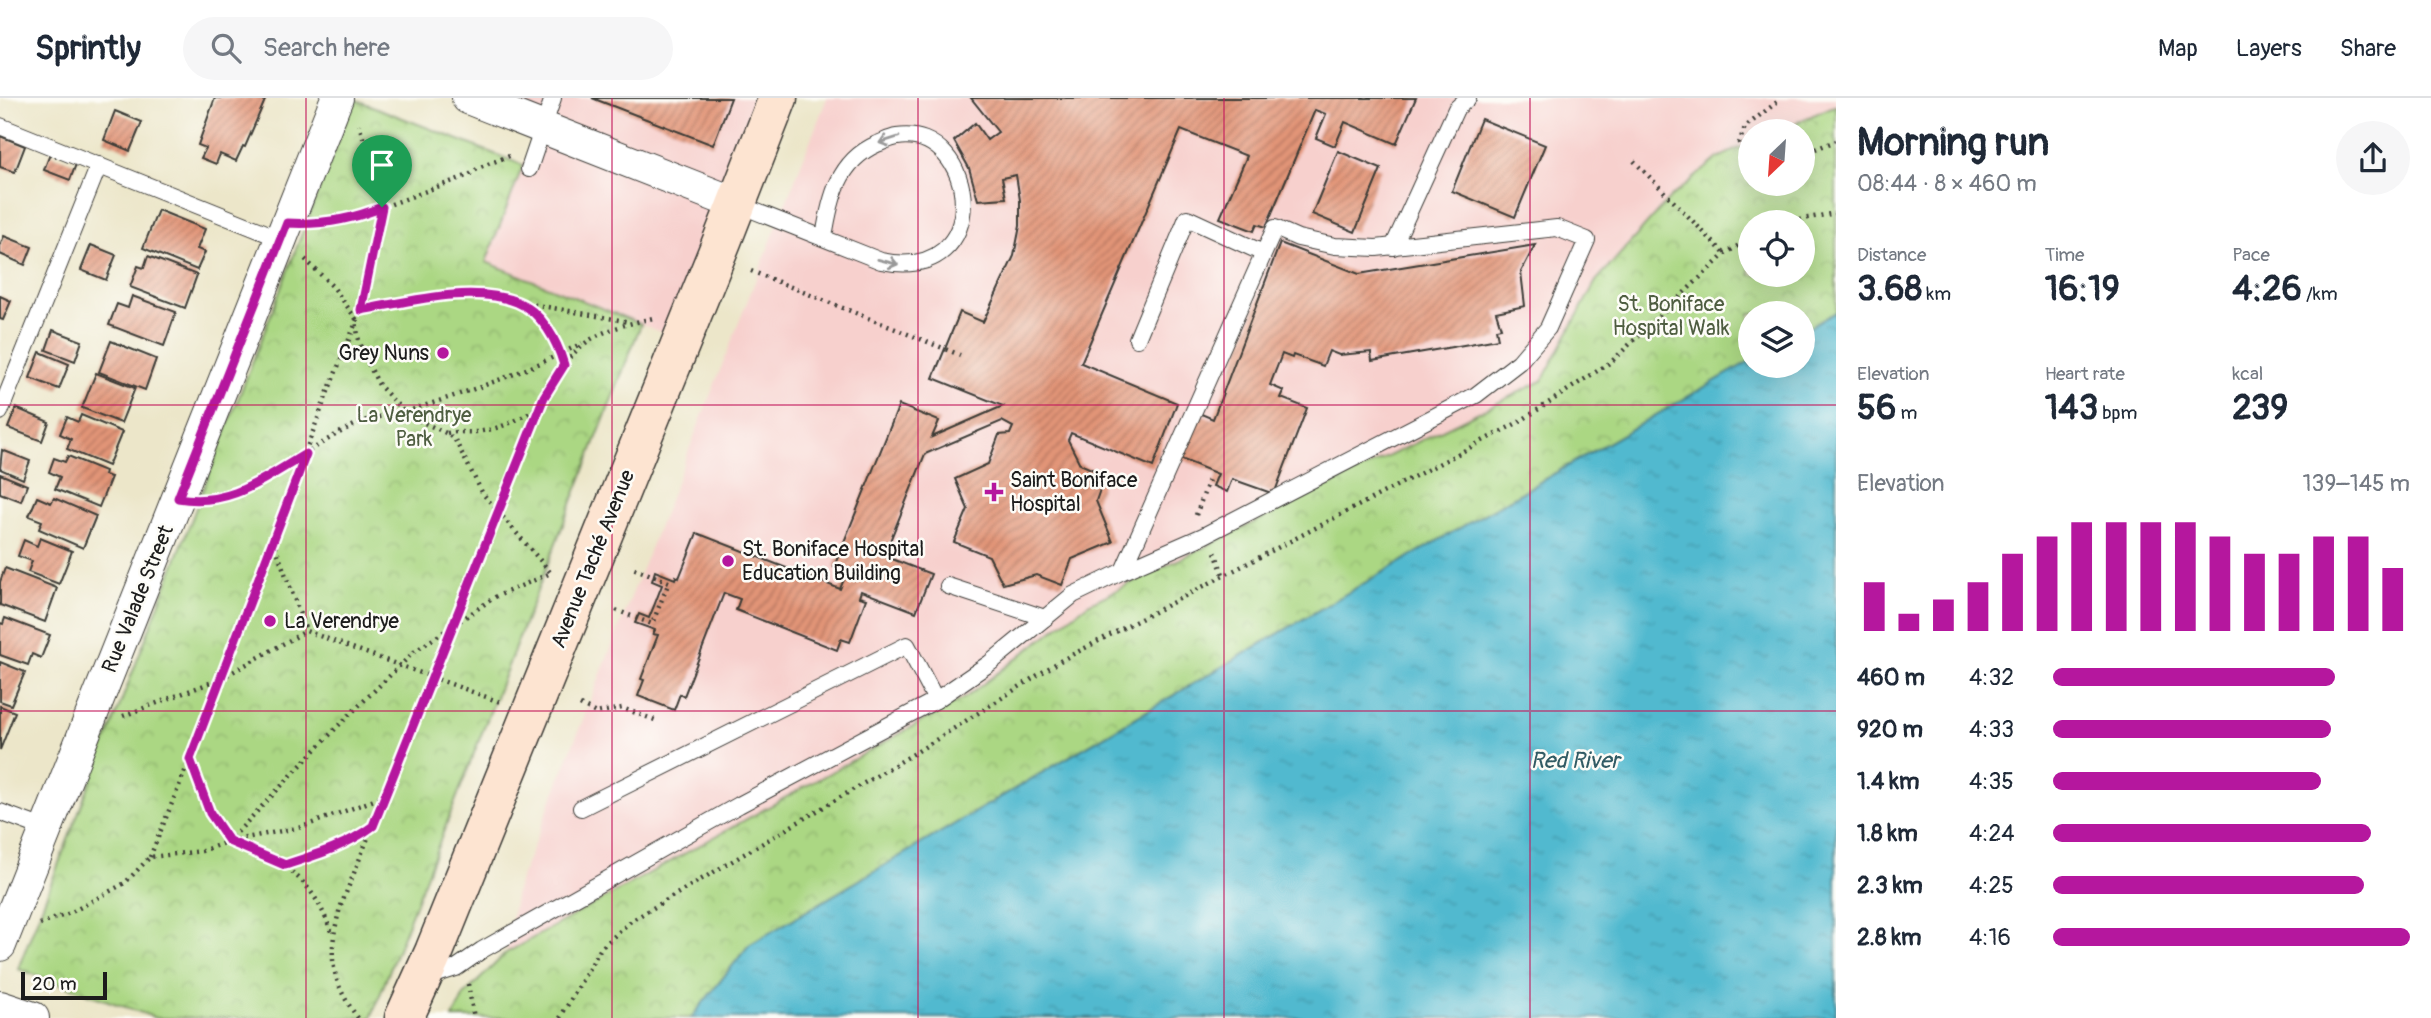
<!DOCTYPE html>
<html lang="en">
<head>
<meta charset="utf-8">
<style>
  body { margin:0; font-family:Pangolin,sans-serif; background:#f6f6f7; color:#1f2937; height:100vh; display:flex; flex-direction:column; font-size:26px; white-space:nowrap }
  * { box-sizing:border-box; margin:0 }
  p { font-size:23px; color:#747a83 }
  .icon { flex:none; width:38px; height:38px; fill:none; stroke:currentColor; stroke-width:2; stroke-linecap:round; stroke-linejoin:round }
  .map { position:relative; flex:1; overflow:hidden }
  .sheet { display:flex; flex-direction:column; background:#fff; width:595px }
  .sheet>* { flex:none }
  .needle { width:46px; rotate:205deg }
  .controls { position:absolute; left:1738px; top:21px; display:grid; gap:14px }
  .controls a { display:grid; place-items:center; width:77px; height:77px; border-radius:50%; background:#fff; box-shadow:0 7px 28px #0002; font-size:35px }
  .scale { position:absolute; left:21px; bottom:18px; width:86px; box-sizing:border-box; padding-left:7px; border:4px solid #1c1c1c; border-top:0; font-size:19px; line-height:24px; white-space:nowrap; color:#1c1c1c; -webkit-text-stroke:5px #fdfcf7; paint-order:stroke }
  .pin { position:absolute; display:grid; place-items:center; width:60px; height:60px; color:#fff; margin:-72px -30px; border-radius:50% 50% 50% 0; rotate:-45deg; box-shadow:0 0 7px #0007 }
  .pin .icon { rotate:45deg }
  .round { display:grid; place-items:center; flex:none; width:74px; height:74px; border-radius:37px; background:#f6f6f7 }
  .overview { display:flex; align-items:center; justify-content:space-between; height:119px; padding:0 21px }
  h1 { font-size:38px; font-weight:700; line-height:52px }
  .metrics { display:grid; grid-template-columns:repeat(3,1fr); gap:10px; height:119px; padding:7px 21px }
  .metrics div { display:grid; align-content:center }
  .metrics b { font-size:35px; font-weight:700 }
  .metrics small { font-size:19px; font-weight:400 }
  .metrics p { font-size:19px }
  .chart { height:196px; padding:14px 21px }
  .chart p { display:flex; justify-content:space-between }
  .chart svg { width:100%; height:126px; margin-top:7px; stroke:#b5179e; stroke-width:6 }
  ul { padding:0 21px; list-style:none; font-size:23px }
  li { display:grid; grid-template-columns:112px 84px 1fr; align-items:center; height:52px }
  li i { height:18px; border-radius:9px; background:#b5179e }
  header { display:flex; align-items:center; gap:42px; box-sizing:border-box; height:98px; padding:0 35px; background:#fff; border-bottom:2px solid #e0e1e3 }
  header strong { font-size:33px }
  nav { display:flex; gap:38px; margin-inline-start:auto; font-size:24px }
  .search { width:490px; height:63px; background:#f6f6f7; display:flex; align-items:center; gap:18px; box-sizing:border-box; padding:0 24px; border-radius:38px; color:#747a83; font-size:26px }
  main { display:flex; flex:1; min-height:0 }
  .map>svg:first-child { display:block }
  .built { fill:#f7d0cd }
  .park { fill:url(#park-crowns); stroke:#647a50; stroke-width:2; fill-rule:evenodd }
  .water { fill:url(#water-ripples); stroke:#366a76; stroke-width:2 }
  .building { fill:url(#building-hatch) }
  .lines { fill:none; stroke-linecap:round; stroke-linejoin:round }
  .lane-casing { stroke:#3b3a36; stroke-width:18 }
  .street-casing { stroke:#3b3a36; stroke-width:34 }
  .secondary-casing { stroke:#3b3a36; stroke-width:41 }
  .path { stroke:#3b3a36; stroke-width:4.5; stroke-dasharray:2 5; stroke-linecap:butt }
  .lane { stroke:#fff; stroke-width:16 }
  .street { stroke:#fff; stroke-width:32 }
  .secondary { stroke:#fde4d1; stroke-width:38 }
  .oneway { stroke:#999 }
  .route-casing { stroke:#fff; stroke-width:14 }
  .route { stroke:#b5179e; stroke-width:9 }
  .grid { fill:none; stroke:#c2185b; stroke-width:2; stroke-opacity:0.55 }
  .poi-dot { fill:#b5179e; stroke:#fdfcf7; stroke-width:2.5 }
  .labels { text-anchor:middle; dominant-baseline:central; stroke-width:5; stroke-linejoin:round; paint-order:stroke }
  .park-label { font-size:21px; fill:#4e5d40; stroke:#fdfcf7 }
  .poi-label { font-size:21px; fill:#1c1c1c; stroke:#fdfcf7; text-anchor:start }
  .street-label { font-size:21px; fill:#1c1c1c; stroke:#fdfcf7 }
  .water-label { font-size:23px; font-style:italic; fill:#315b64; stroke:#fdfcf7 }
</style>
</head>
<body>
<header>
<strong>Sprintly</strong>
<div class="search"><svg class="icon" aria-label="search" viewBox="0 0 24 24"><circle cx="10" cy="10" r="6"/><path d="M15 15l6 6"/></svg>Search here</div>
<nav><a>Map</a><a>Layers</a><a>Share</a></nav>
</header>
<main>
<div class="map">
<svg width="1836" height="920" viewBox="0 0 1836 920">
  <defs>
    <pattern id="park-crowns" width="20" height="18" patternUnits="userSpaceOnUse" patternTransform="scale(1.75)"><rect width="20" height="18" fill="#abd783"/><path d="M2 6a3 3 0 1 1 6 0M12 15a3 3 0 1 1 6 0" fill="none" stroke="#93b871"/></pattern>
    <pattern id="water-ripples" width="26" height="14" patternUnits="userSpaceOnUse" patternTransform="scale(1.75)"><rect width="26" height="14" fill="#51b9cf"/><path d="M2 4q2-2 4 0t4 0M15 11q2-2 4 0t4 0" fill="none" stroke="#469eb1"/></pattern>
    <pattern id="building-hatch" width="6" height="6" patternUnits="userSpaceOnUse" patternTransform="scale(1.75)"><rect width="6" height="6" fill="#e29477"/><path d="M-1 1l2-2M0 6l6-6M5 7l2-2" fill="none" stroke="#b67861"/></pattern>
  </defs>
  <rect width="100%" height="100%" fill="#fdfcf7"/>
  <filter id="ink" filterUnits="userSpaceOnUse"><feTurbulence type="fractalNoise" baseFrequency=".0143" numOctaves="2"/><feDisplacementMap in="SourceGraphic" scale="14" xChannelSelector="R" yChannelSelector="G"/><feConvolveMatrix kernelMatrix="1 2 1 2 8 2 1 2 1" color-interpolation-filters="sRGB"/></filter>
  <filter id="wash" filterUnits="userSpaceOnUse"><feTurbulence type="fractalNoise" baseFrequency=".00686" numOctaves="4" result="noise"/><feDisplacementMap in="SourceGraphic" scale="28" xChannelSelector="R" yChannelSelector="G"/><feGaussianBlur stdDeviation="1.57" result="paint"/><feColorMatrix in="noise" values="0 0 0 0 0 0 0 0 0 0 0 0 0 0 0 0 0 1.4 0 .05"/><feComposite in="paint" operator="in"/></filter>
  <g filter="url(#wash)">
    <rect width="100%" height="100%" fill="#ece6c9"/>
    <g class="built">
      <polygon points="468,0 778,0 683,243 485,164 523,67 543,30"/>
      <polygon points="827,0 1836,0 1836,7 1777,33 1750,33 1750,45 1718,60 1670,100 1596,183 1542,283 1088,506 966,599 506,855 516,792"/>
    </g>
    <g class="park">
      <polygon points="354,1 523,67 486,164 641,226 371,920 156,920 18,871"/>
      <path d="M1836 7V214L1803 233 1802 215H1750V263L1373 480 749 847 691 920H453L464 897 506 855 966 599 1088 506 1542 283 1596 183 1670 100 1718 60 1750 45V86H1802V33H1777ZM1750 124H1802V177H1750Z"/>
    </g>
    <polygon class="water" points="1836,214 1836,920 691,920 749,847 1373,480 1750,263 1750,268 1802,268 1803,233"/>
    <g id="blocks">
      <g class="building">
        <polygon points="215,0 266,0 245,49 243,48 236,63 220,56 216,66 201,60 206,50 198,47"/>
        <polygon points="592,0 731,0 713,47"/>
        <polygon points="971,0 1416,0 1396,46 1345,24 1335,48 1316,40 1326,16 1315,12 1266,129 1257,126 1254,133 1220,120 1247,58 1181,32 1081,265 1177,305 1153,369 1071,335 1068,342 1080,366 1105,377 1096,403 1113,444 1072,461 1062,487 1036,477 1003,486 989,458 954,444 968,411 955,381 988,366 999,337 1010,336 1013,329 1002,323 925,356 884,458 931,476 916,514 861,493 859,499 866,501 850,544 841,541 837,552 736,512 740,501 724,495 684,598 680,596 674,612 638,598 644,582 641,581 658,537 653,536 655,532 635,525 639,516 649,520 654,508 662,487 652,483 655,473 675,481 676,478 679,480 697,435 840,491 847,474 834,469 899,307 939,323 932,339 1003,308 933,280 960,214 983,224 1014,158 1020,128 1020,102 1016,77 1002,80 1006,100 978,102 969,70 954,43 975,25 987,42 998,34"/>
        <polygon points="115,13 142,24 130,53 104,42"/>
        <polygon points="1481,21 1545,47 1515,119 1452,93"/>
        <polygon points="0,38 25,48 15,74 0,69"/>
        <polygon points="1338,53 1381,71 1355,134 1312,116"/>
        <polygon points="50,56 76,66 70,82 44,72"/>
        <polygon points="158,112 205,131 197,151 205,154 197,172 143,150"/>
        <polygon points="4,138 32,149 25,167 0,156 0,148"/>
        <polygon points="1280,145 1359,176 1535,147 1521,174 1525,208 1496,214 1501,230 1496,231 1498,241 1372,263 1371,254 1339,257 1329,253 1323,268 1293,257 1292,260 1282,256 1270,287 1284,293 1281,300 1307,310 1274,396 1232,381 1227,394 1213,388 1218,376 1181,361 1199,315 1213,321"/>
        <polygon points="91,147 116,157 106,182 81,172"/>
        <polygon points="148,158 197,177 185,210 130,189 138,168 144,170"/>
        <polygon points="0,198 11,203 3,222 0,221"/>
        <polygon points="132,198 176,214 164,248 109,227 117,206 128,210"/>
        <polygon points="53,232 82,243 75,263 46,252"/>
        <polygon points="111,243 156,261 145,292 99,274"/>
        <polygon points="40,254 69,266 59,291 30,280"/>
        <polygon points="96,275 135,290 121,325 82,310"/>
        <polygon points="16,310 49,324 42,343 8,330"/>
        <polygon points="81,317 122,334 108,368 67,351 71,341 60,336 67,319 78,324"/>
        <polygon points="2,352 30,363 23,381 0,371"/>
        <polygon points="68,358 105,373 104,377 111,379 99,409 55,391 60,379 49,374 54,360 65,364"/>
        <polygon points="0,376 27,387 21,403 0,395"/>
        <polygon points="37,399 51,405 54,400 96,418 83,450 39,431 42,423 29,418"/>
        <polygon points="40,440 72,453 59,486 28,474 32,463 18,458 24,442 37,448"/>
        <polygon points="5,470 57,490 45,524 0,507 0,484"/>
        <polygon points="5,520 50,537 41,560 32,556 28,567 0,557 0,525 3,526"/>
        <polygon points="0,564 25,574 11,607 0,603"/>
        <polygon points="0,608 15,614 0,652"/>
      </g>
    </g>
  </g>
  <g filter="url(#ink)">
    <use href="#blocks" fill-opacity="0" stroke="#3b3a36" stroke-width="2"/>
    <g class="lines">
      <g class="lane-casing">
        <g id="lane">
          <polyline points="0,28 281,141"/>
          <polyline points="529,71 553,0"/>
          <path d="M737 106 881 163C997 187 978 26 897 39 890 40 883 44 877 46 838 63 830 101 824 139"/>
          <polyline points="1393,149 1456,11 1468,0"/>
          <polyline points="1137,241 1187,120 1263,155"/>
          <polyline points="0,314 99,67"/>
          <polyline points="948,488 1045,520"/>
          <polyline points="581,710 907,547 936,602"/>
          <polyline points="0,714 46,731"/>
          <polyline points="428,879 456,870 482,852 739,707 936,602 990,565 1073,497 1123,473 1203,438 1476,297 1519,264 1548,230 1587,142 1557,130 1376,150 1335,148 1298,140 1275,130 1123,473"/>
        </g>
      </g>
      <g class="street-casing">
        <g id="street">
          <polyline points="468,0 737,106"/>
          <polyline points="0,847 337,0"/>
          <polyline points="0,909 33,920"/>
        </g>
      </g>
      <g class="secondary-casing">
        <polyline id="secondary" points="404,920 434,854 722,143 778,0"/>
      </g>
      <g class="path">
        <polyline points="1802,56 1836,43"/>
        <polyline points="1634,63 1725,156"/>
        <polyline points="1750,63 1746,60 1739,45 1745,29 1777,4 1777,0"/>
        <polyline points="1786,124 1836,115"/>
        <polyline points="317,126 365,116 469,77 480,69 512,57"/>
        <polyline points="751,173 960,257"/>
        <path d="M521 206C544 220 557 242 564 267"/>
        <polyline points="361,212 457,197 487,198 630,224"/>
        <path d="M447 335C457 333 466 335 476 334 500 331 521 322 540 307"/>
        <path d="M210 402C267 392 308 347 361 324 376 318 392 318 408 313 467 294 527 274 582 245"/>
        <polyline points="1196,417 1210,379"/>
        <polyline points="273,442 306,533"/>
        <polyline points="1215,454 1224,479"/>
        <polyline points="616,512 652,526 669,484 633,470"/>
        <polyline points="580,607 596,615 622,610 655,622"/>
        <polyline points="123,618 220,581 306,533 500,604"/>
        <path d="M190 662C196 683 212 730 230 743 239 750 254 754 264 758 302 775 318 797 332 836"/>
        <polyline points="230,743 302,729 385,698"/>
        <polyline points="150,759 190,661 327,296 361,212 373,162 383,103 359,27"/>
        <path d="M285 767C316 757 346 749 372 729"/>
        <polyline points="40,826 70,815 125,785 150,759 202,753 229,743 338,628 414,554 495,499 551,475 483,396 455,342 446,335 407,317 379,287 365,259 358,239 356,221 334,190 304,160"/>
        <polyline points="468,886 474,920"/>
        <path d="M358 920C329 881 328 855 340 810L544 299C575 243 592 234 653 220"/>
        <polyline points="560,920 601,850 631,823 915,655 1060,563 1519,324 1611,264 1725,156 1750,140"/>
      </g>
      <use href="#lane" class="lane"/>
      <use href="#street" class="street"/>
      <use href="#secondary" class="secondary"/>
    </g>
    <defs><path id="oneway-shaft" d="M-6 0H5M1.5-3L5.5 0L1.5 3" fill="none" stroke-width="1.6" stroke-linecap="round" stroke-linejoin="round" transform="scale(1.75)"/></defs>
    <g class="oneway">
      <use href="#oneway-shaft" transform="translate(889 42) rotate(162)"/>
      <use href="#oneway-shaft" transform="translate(888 164) rotate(14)"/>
    </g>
  </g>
  <g class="lines" filter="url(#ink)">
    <g class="route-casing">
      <path id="route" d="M382 109 361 212C408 204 471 186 517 204 542 214 557 243 564 267L544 299 373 728C346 748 316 757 285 767L229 743 210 715 190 661 306 356C263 381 230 409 178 400L287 125C321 127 351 122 382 109Z"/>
    </g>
    <use href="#route" class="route"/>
  </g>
  <path class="grid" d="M306 0V920M612 0V920M918 0V920M1224 0V920M1530 0V920M0 307H1836M0 613H1836"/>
  <g class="poi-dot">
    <circle cx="443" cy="255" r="7"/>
    <path d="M990.5 383.5h7v7h7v7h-7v7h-7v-7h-7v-7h7z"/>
    <circle cx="728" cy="463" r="7"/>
    <circle cx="270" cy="523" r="7"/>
  </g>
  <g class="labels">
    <g class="park-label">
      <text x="1671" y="206">St. Boniface<tspan x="1671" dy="24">Hospital Walk</tspan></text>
      <text x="414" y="317">La Verendrye<tspan x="414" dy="24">Park</tspan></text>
    </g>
    <g class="poi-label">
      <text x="429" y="255" text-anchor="end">Grey Nuns</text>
      <text x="1010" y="382">Saint Boniface<tspan x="1010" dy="24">Hospital</tspan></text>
      <text x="742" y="451">St. Boniface Hospital<tspan x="742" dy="24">Education Building</tspan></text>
      <text x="284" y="523">La Verendrye</text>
    </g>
    <g class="street-label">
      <text transform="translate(593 461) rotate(-68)">Avenue Taché Avenue</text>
      <text transform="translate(138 501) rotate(-68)">Rue Valade Street</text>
    </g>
    <g class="water-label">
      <text x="1575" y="662">Red River</text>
    </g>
  </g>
</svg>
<div class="controls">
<a><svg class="needle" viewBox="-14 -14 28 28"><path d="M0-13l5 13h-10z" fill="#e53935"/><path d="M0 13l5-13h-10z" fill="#747a83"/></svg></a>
<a><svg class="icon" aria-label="locate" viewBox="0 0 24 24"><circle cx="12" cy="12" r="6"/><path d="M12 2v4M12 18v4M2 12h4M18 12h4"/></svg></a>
<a><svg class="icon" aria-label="layers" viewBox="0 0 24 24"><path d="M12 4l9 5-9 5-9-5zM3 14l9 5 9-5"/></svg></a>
</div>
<div class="scale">20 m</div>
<div class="pin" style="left:382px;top:109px;background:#1e9e55"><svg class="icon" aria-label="arrive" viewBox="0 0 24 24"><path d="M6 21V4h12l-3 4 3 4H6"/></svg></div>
</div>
<section class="sheet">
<div class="overview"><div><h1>Morning run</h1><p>08:44 · 8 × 460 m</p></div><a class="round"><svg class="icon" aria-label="share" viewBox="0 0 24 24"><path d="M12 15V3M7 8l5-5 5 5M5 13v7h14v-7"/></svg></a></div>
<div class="metrics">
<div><p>Distance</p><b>3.68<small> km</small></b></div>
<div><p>Time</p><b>16:19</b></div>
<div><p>Pace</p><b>4:26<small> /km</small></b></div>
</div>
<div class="metrics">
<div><p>Elevation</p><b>56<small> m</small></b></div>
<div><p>Heart rate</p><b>143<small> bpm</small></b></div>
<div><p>kcal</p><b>239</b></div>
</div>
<div class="chart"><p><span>Elevation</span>139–145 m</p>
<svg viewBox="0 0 160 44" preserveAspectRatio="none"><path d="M5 44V27M15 44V38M25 44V33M35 44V27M45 44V17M55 44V11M65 44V6M75 44V6M85 44V6M95 44V6M105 44V11M115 44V17M125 44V17M135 44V11M145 44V11M155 44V22"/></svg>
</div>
<ul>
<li><b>460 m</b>4:32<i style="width:79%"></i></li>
<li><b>920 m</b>4:33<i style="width:78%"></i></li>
<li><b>1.4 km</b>4:35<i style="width:75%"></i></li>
<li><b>1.8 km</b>4:24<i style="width:89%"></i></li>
<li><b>2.3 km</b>4:25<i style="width:87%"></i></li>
<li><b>2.8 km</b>4:16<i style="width:100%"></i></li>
</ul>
</section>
</main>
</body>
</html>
